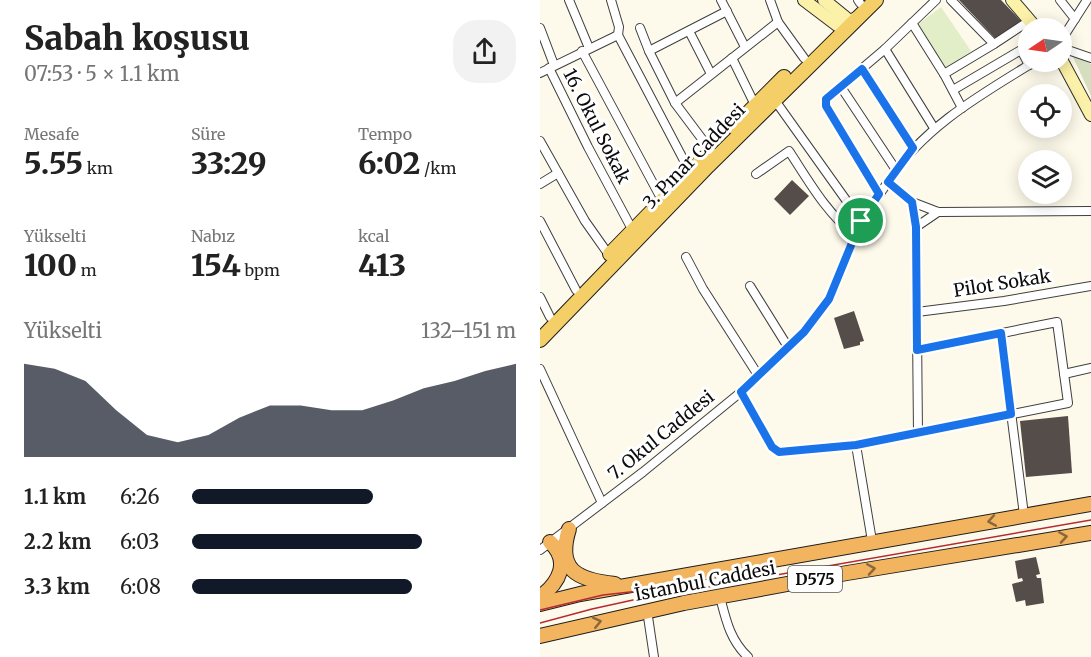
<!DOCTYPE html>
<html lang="tr">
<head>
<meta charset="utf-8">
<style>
  body { margin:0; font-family:Merriweather,serif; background:#f2f2f2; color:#222; height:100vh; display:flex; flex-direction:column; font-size:22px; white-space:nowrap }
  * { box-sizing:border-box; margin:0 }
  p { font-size:20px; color:#767676 }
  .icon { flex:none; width:33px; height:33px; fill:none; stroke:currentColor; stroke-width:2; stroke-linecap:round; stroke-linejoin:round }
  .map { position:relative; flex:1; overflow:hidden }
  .details { display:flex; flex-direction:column; background:#fff; width:540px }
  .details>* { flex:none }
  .needle { width:39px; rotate:257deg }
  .fabs { position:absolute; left:478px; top:18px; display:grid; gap:12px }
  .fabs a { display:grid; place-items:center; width:54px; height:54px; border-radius:50%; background:#fff; box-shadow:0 3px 15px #0003; font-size:30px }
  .pin { position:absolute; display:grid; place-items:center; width:51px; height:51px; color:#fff; margin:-26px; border:3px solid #fff; border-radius:50%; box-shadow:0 2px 6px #0007 }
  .round { display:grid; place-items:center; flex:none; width:63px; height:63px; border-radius:24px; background:#f2f2f2 }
  .overview { display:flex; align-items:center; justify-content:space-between; height:102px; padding:0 24px }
  h1 { font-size:33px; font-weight:800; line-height:45px }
  .metrics { display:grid; grid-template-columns:repeat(3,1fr); gap:9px; height:102px; padding:6px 24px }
  .metrics div { display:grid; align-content:center }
  .metrics b { font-size:30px; font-weight:800 }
  .metrics small { font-size:16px; font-weight:400 }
  .metrics p { font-size:16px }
  .chart { height:168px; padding:12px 24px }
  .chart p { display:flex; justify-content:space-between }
  .chart svg { width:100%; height:108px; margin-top:6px; fill:#111827; opacity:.7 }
  ul { padding:0 24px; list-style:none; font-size:20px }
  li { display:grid; grid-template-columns:96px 72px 1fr; align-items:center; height:45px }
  li i { height:15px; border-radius:8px; background:#111827 }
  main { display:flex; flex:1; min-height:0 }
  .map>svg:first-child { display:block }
  .cemetery { fill:#d5debe }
  .pitch { fill:#e2eec8 }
  .building { fill:#544d49 }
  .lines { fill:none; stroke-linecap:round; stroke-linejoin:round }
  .minor-casing { stroke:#3f3f3f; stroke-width:10 }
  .secondary-casing { stroke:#2e2e2e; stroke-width:14 }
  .primary-casing { stroke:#1d1d1d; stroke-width:16 }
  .trunk-casing { stroke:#1d1d1d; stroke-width:16 }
  .minor { stroke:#fff; stroke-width:8 }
  .secondary { stroke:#fcf1a8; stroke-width:12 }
  .primary { stroke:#f4ce66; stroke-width:14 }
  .trunk { stroke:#f2b45f; stroke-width:14 }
  .tram { stroke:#b62933; stroke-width:1.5 }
  .oneway { stroke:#8a683a }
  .route-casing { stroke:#fff; stroke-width:12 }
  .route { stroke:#1a73e8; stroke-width:8 }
  .labels { text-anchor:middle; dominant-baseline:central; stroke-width:6; stroke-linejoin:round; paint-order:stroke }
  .shield { fill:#fff; stroke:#555; stroke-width:1.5 }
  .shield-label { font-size:16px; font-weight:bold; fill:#0c0c0c }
  .street-label { font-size:18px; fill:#0c0c0c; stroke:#fff }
</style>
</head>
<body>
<main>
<section class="details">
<div class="overview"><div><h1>Sabah koşusu</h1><p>07:53 · 5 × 1.1 km</p></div><a class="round"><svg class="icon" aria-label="share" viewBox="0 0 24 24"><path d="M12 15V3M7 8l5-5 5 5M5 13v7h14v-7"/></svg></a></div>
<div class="metrics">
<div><p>Mesafe</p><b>5.55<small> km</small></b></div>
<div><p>Süre</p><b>33:29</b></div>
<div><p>Tempo</p><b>6:02<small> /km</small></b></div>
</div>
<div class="metrics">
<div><p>Yükselti</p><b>100<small> m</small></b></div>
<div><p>Nabız</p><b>154<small> bpm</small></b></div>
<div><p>kcal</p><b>413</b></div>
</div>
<div class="chart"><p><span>Yükselti</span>132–151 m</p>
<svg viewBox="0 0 160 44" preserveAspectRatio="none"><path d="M0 44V6L10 8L20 13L30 25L40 35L50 38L60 35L70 28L80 23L90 23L100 25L110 25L120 21L130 16L140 13L150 9L160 6V44z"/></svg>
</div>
<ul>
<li><b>1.1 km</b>6:26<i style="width:56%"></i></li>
<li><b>2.2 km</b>6:03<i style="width:71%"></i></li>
<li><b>3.3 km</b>6:08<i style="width:68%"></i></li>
</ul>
</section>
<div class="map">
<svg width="551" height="657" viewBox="0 0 551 657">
  <rect width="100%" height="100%" fill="#fefaeb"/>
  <polygon class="cemetery" points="532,55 551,64 551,96"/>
  <polygon class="pitch" points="401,7 431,51 405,69 377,25"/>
  <g class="building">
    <polygon points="419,0 461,0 481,21 456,39"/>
    <polygon points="252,180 269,196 250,215 234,199"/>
    <polygon points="314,311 324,341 320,342 320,345 304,349 294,318"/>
    <polygon points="528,416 532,473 486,477 480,421"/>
    <polygon points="496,557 500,574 496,575 497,578 501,578 504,603 486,606 485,600 476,602 472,584 483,581 482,578 478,579 475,561"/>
  </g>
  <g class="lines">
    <g class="minor-casing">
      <g id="minor">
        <polyline points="29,0 49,48"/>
        <polyline points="71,0 79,27 78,35"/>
        <polyline points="181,0 205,47"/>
        <polyline points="230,0 238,22 264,58"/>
        <polyline points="318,0 320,3"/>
        <polyline points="411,0 454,44"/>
        <polyline points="520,0 535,19"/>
        <polyline points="372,23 404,74 422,108"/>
        <polyline points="0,28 14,65"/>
        <polyline points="100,28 109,51 135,103 171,151"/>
        <polyline points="149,31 171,74"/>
        <polyline points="78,35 150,172"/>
        <polyline points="522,39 547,0"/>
        <polyline points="522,48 551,58"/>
        <polyline points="345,49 394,128"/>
        <polyline points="42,51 122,200"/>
        <polyline points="109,51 187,11"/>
        <polyline points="192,58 215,105"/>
        <polyline points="9,68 48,147 93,231"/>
        <polyline points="322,69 373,149"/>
        <polyline points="0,73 78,35"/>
        <polyline points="404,74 454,44 489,21"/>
        <polyline points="301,87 356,170"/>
        <polyline points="413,90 481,50 489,65"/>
        <polyline points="234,99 321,221"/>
        <polyline points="135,103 238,22"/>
        <polyline points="0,141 45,221 69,255"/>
        <path d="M216 174 249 151C268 180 287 214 315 235"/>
        <path d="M348 182C382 128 440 95 494 62"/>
        <polyline points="0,184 18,173"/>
        <polyline points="339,194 286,106 286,99 345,49 396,0"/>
        <polyline points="372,202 376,227 378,433"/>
        <polyline points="0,221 36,290"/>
        <polyline points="376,227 398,212"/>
        <polyline points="146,257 163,289 218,375"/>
        <polyline points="210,286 248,347"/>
        <polyline points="0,297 10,317"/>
        <polyline points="377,312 464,301 551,286"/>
        <polyline points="461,333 484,515"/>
        <polyline points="0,369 62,503"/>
        <polyline points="524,374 551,368"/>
        <polyline points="201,392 232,447 239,452 316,445 528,403 517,322 377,350"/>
        <polyline points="316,445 332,541"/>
        <polyline points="0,550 103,472 201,392 264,332 289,299 321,221 348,182 372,202 398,212 551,211"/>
        <path d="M180 597C186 620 190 640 208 657"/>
        <polyline points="107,610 114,657"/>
      </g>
    </g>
    <g class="secondary-casing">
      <g id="secondary">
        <polyline points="264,0 297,25 307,23 316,18"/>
        <polyline points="284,0 306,18 305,27"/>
        <polyline points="472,0 496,28"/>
        <polyline points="522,61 551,115"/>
      </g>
    </g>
    <g class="primary-casing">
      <g id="primary">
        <polyline points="194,127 244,77"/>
        <polyline points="70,254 164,158"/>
        <polyline points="0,340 168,166 336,0"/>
      </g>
    </g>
    <g class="trunk-casing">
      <g id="trunk">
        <path d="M29 529C16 570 37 580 75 584"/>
        <path d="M0 597C19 583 31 561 10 542"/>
        <polyline points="0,604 40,594 551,504"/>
        <polyline points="0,636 144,603 307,573 551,533"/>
      </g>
    </g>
    <use href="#minor" class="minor"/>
    <use href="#secondary" class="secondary"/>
    <use href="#primary" class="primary"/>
    <use href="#trunk" class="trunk"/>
    <g class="tram">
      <polyline points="0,610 63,595 108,590"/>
      <polyline points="0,623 52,609 93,600 551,520"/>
    </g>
  </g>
  <defs><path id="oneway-chevron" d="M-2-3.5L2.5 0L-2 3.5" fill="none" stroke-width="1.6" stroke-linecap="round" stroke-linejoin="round" transform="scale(1.5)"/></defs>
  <g class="oneway">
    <use href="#oneway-chevron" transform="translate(452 521) rotate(170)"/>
    <use href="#oneway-chevron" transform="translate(523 537) rotate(-9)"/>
    <use href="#oneway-chevron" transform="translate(331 569) rotate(-9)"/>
    <use href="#oneway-chevron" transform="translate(57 622) rotate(-13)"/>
  </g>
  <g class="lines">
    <g class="route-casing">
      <polygon id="route" points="322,69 373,148 348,182 372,202 376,227 377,350 461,333 471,414 316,445 239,452 232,447 201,392 264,332 289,299 321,221 339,194 286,106 286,99"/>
    </g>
    <use href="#route" class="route"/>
  </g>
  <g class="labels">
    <rect class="shield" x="248" y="566" width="54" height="26" rx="4.5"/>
    <g class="shield-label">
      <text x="275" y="579">D575</text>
    </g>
    <g class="street-label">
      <text transform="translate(57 126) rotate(63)">16. Okul Sokak</text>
      <text transform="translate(154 156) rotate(-46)">3. Pınar Caddesi</text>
      <text transform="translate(462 283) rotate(-9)">Pilot Sokak</text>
      <text transform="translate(121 435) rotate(-39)">7. Okul Caddesi</text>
      <text transform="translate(165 581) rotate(-11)">İstanbul Caddesi</text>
    </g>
  </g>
</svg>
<div class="fabs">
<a><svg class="needle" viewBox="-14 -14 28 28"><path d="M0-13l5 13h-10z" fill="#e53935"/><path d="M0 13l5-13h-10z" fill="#767676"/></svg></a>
<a><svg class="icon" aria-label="locate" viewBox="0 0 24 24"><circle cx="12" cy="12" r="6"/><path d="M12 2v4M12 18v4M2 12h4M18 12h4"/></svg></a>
<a><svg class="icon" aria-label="layers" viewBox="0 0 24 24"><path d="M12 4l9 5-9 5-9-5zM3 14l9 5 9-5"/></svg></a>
</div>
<div class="pin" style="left:321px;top:221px;background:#1e9e55"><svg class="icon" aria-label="arrive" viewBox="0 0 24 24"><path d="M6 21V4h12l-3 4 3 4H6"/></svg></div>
</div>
</main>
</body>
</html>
